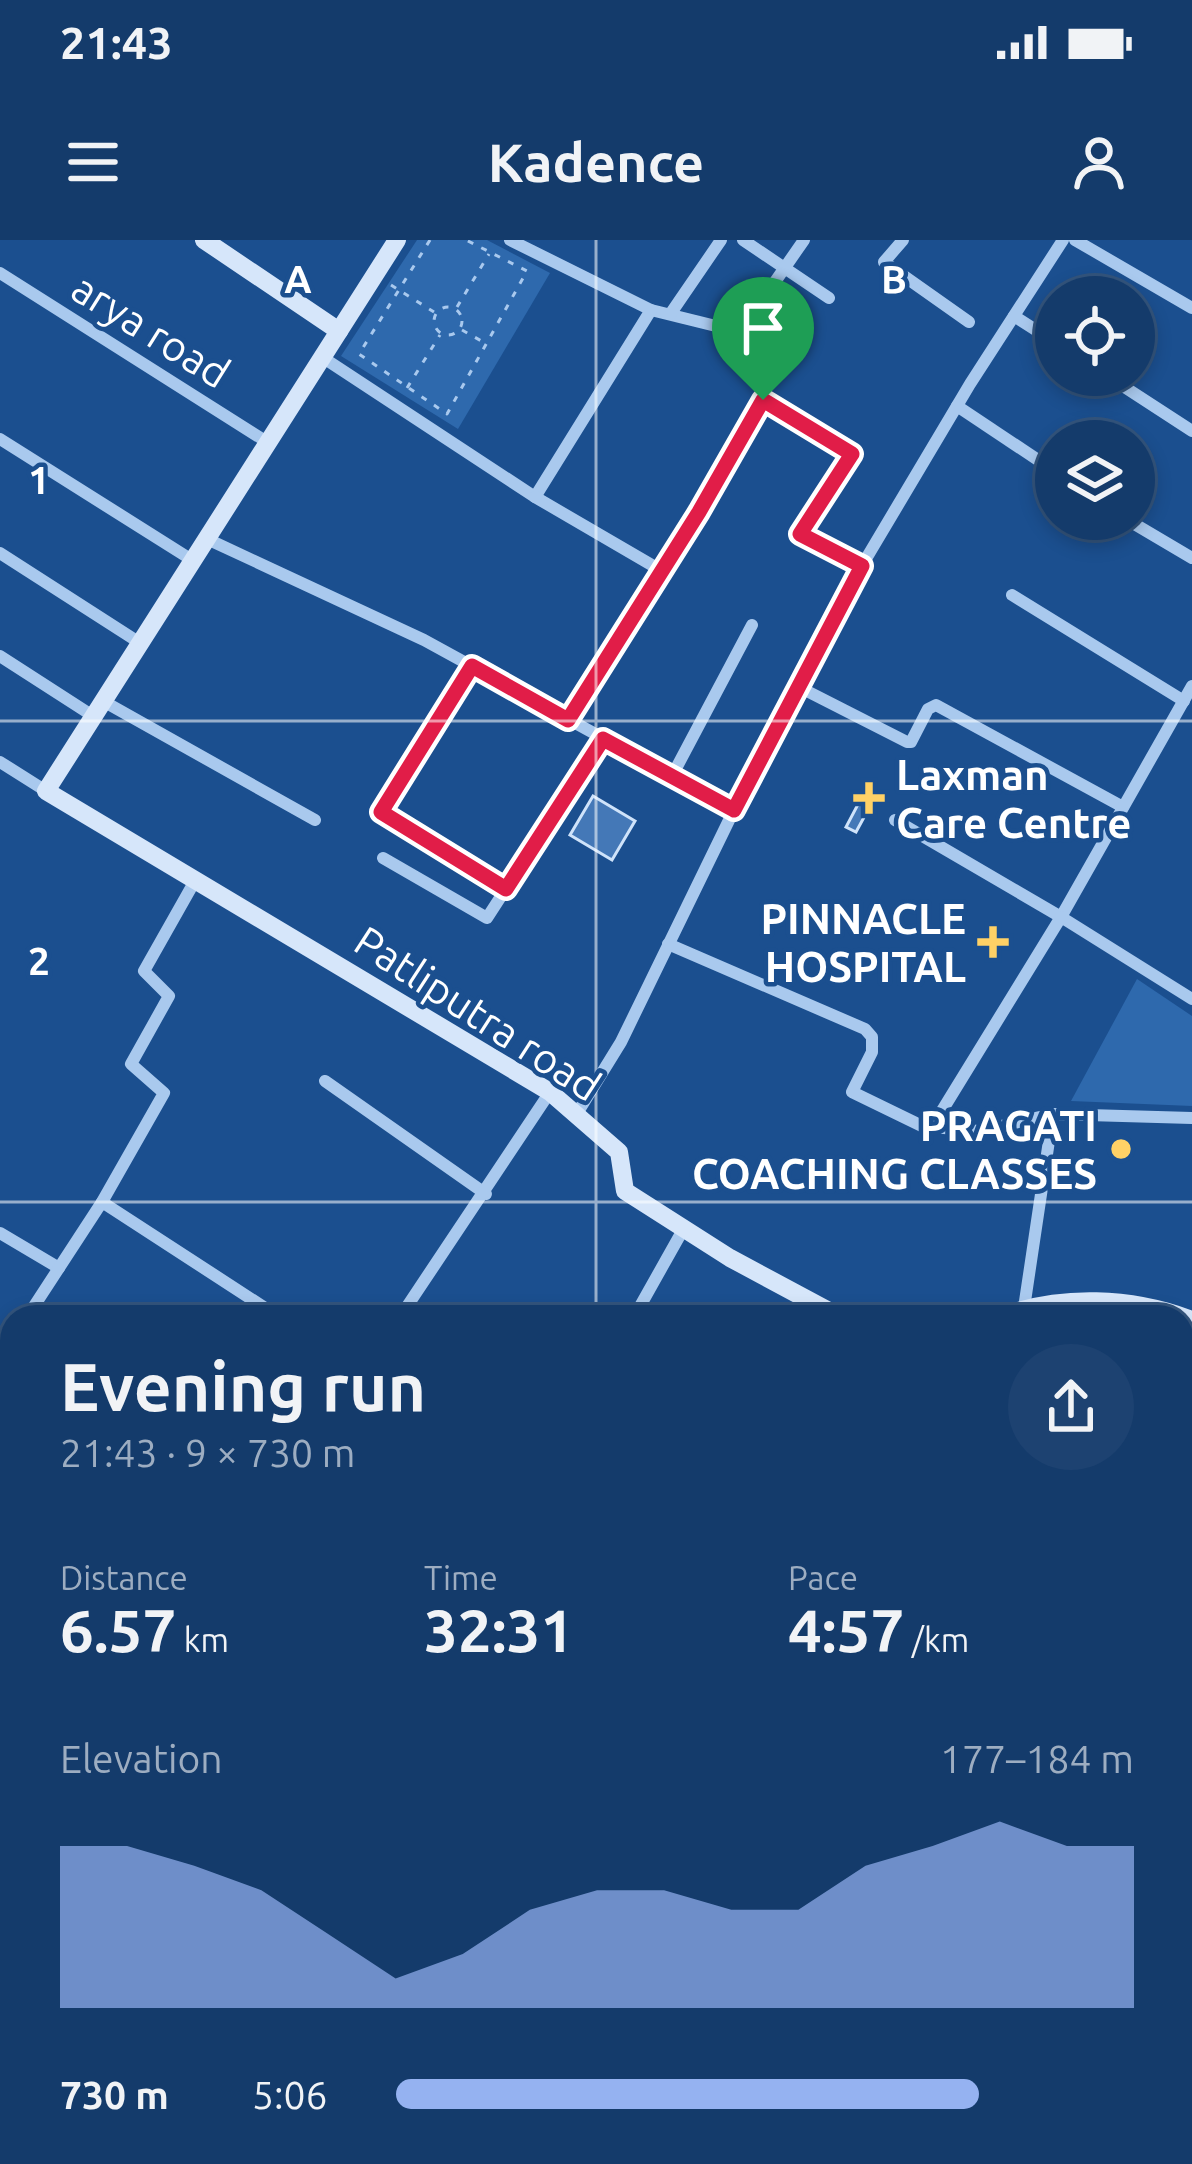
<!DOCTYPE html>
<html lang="en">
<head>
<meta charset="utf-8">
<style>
  body { margin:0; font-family:Ubuntu,sans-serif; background:#1d4271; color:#f1f3f6; height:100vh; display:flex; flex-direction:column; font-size:45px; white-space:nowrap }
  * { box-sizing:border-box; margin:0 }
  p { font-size:39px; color:#9dadc1 }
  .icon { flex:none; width:66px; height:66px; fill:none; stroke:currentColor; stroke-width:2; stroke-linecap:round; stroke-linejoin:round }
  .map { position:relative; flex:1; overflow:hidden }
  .panel { position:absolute; left:0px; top:1065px; width:1194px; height:861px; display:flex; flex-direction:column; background:#143b6b; border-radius:36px 36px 0 0; box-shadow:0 6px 18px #0003,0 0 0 3px #33557e }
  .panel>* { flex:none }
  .fabs { position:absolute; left:1035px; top:36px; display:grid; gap:24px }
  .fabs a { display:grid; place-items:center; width:120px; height:120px; border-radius:50%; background:#143b6b; box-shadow:0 6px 18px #0003,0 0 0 3px #33557e; font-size:60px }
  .pin { position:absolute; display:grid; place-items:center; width:102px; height:102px; color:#fff; margin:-123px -51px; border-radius:50% 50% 50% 0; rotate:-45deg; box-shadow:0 0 12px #0007 }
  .pin .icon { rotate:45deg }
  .round { display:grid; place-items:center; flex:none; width:126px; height:126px; border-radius:63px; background:#1d4271 }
  .overview { display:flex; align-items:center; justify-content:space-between; height:204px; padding:0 60px }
  h1 { font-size:66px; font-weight:700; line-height:90px }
  .stats { display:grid; grid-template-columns:repeat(3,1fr); gap:18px; height:204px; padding:12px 60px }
  .stats div { display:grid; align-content:center }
  .stats b { font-size:60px; font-weight:700 }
  .stats small { font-size:33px; font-weight:400 }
  .stats p { font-size:33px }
  .chart { height:336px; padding:24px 60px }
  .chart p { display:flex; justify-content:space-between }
  .chart svg { width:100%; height:216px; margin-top:12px; fill:#95b2f1; opacity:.7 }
  ul { padding:0 60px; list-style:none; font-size:39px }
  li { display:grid; grid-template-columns:192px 144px 1fr; align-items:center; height:90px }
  li i { height:30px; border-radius:15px; background:#95b2f1 }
  .status { display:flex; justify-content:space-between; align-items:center; height:84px; padding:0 60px; background:#143b6b; direction:ltr }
  .status svg { height:33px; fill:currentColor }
  header { display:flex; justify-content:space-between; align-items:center; height:156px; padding:0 60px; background:#143b6b; font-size:54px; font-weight:700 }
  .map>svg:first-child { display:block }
  .green { fill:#2e69ad }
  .building { fill:#4478b7; stroke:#cfe3fa; stroke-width:3 }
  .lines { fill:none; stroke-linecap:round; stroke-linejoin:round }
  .path { stroke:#a9c9ee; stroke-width:3; stroke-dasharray:6 9; stroke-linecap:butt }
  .lane { stroke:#a9c9ee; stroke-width:6 }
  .street { stroke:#a9c9ee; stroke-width:12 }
  .secondary { stroke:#d6e6fa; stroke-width:18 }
  .highway { stroke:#fff; stroke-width:24 }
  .rail-casing { stroke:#fff; stroke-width:9 }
  .rail { stroke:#1b4f8f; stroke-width:4.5; stroke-dasharray:14; stroke-linecap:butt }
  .route-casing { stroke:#fff; stroke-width:24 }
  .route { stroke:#e11d48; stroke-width:15 }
  .grid { fill:none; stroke:#fff; stroke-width:3; stroke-opacity:0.55 }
  .poi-dot { fill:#ffd166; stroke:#1b4f8f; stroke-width:4.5 }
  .labels { text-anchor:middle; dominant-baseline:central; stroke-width:9; stroke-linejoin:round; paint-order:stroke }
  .street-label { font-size:42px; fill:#fff; stroke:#1b4f8f }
  .poi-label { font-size:42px; font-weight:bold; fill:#fff; stroke:#1b4f8f; text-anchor:end }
  .grid-label { font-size:39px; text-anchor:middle; font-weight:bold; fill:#fff; stroke:#1b4f8f; stroke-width:9; stroke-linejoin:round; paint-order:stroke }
</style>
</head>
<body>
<div class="status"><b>21:43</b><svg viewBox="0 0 49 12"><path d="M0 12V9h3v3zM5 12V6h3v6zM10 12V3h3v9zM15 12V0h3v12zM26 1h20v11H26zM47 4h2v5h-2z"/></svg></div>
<header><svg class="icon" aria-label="menu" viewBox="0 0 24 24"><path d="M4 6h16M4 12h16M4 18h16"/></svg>Kadence<svg class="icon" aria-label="person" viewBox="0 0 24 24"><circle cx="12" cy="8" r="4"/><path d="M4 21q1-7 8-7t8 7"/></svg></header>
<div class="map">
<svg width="1192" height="1924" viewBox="0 0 1192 1924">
  <rect width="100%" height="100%" fill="#1b4f8f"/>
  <g class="green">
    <polygon points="417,0 487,0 550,33 458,189 341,116"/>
    <polygon points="1137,739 1192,776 1192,866 1071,861"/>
  </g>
  <g class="building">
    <polygon points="865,551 875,557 856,592 846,587"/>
    <polygon points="593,556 635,581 612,620 570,595"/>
  </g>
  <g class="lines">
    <g class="path">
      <polyline points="430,0 359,114 447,174 527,31 466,0"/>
      <polyline points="391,45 434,72"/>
      <circle cx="448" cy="81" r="14"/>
      <polyline points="457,67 489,14"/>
      <polyline points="462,90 485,103"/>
      <polyline points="407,148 440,95"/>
      <polyline points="1040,1924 1045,1914"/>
    </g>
    <polyline class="lane" points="1182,1308 1192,1315"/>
    <g class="street">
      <polyline points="743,0 829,58"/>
      <polyline points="903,0 884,22 969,82"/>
      <polyline points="1075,0 1192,68"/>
      <polyline points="0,33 267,202"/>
      <polyline points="651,70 728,89 753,84 770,49 804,0"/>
      <polyline points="671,73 721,0"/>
      <polyline points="1014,76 1056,103"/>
      <polyline points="322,117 535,257 651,70 510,0"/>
      <polyline points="1106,135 1192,191"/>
      <polyline points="957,166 1056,232"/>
      <polyline points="0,199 192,320"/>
      <polyline points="535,257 662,331"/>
      <polyline points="1126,279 1192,318"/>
      <polyline points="205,298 424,400 734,570 851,344 970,144 1063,0"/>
      <polyline points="0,313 140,403"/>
      <polyline points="1012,355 1184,461"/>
      <polyline points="0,416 93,476"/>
      <polyline points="472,426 381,572 506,649"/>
      <polyline points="797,446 907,502 911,502 928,469 936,465 1123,567"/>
      <polyline points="103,461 315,580"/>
      <polyline points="569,480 699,272 763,160 852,214 800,294 862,326"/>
      <polyline points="0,522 46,551"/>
      <polyline points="672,536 752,385"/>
      <polyline points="895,580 1061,677 1192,446"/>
      <polyline points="383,618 487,678 603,499"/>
      <polyline points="668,704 865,789 872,797 872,812 852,852 924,887 932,887"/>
      <polyline points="325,841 486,954"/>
      <polyline points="1053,874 979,891 932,887 1061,677 1192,759"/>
      <polyline points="576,875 621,802 734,570"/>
      <polyline points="102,962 164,853 131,824 169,756 144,731 196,639"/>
      <polyline points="0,993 59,1028"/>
      <polyline points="1024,1068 1053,874 1192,878"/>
      <polyline points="27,1077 102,962 279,1077"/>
      <polyline points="400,1077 550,852"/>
      <polyline points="634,1077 684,988"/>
      <polyline points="0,1118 12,1100"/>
      <polyline points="0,1276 12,1283"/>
      <polyline points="1182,1457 1192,1437"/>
      <polyline points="1182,1567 1192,1549"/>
      <polyline points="1182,1833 1192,1840"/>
      <polyline points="0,1890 12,1898"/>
      <polyline points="40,1914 57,1924"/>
    </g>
    <g class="secondary">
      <polyline points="204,0 339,91"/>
      <polyline points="397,0 46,551 550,852 619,912 625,951 730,1018 840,1077"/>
      <path d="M1000 1077C1061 1054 1132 1057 1192 1080"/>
      <polyline points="1182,1147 1192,1151"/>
      <polyline points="1182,1506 1192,1488"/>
      <polyline points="1182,1535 1192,1516"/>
      <polyline points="961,1924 966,1914"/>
      <polyline points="979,1924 985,1914"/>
    </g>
    <g class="highway">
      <polyline points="0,1622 12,1628"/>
      <polyline points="0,1644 12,1651"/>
      <polyline points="516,1914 538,1924"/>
      <polyline points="576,1914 600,1924"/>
    </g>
    <g class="rail-casing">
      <g id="rail">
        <polyline points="0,1350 12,1357"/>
        <polyline points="968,1914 986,1924"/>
      </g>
    </g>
    <use href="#rail" class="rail"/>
  </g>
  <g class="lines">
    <g class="route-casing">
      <polygon id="route" points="763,160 852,214 800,294 862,326 734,570 603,499 506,649 381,572 472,426 568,480 699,272"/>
    </g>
    <use href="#route" class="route"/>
  </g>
  <path class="grid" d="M596 0V1077M0 481H1192M0 962H1192M0 1443H12M1182 1443H1192M596 1914V1924"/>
  <g class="poi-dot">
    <path d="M863 540h12v12h12v12h-12v12h-12v-12h-12v-12h12z"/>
    <path d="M987 684h12v12h12v12h-12v12h-12v-12h-12v-12h12z"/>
    <circle cx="1121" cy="909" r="12"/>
  </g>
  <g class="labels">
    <g class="street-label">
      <text transform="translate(151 90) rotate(32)">arya road</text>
      <text transform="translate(478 773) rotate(33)">Patliputra road</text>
    </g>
    <g class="poi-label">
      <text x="896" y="534" text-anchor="start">Laxman<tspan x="896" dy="48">Care Centre</tspan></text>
      <text x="966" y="678">PINNACLE<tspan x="966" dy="48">HOSPITAL</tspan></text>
      <text x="1097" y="885">PRAGATI<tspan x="1097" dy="48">COACHING CLASSES</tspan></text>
    </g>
  </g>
  <g class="grid-label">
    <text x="298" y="53">A</text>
    <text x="894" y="53">B</text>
    <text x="39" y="254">1</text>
    <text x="39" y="735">2</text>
  </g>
</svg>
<div class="fabs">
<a><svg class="icon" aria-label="locate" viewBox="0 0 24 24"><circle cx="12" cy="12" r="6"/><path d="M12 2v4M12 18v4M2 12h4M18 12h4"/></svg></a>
<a><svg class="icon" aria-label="layers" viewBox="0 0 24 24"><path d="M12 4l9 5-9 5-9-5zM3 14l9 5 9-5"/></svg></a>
</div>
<div class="pin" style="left:763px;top:160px;background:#1e9e55"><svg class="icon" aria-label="arrive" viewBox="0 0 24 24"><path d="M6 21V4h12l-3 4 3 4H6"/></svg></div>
<section class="panel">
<div class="overview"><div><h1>Evening run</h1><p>21:43 · 9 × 730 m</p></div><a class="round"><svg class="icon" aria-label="share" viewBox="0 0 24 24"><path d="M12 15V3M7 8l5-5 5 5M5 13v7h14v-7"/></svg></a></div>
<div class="stats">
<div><p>Distance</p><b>6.57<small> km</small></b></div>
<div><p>Time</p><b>32:31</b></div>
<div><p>Pace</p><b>4:57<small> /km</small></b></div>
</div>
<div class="chart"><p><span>Elevation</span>177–184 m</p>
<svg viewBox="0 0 160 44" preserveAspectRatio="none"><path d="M0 44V11L10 11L20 15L30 20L40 29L50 38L60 33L70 24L80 20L90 20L100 24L110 24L120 15L130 11L140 6L150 11L160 11V44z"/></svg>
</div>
<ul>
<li><b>730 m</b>5:06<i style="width:79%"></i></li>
</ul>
</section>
</div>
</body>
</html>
